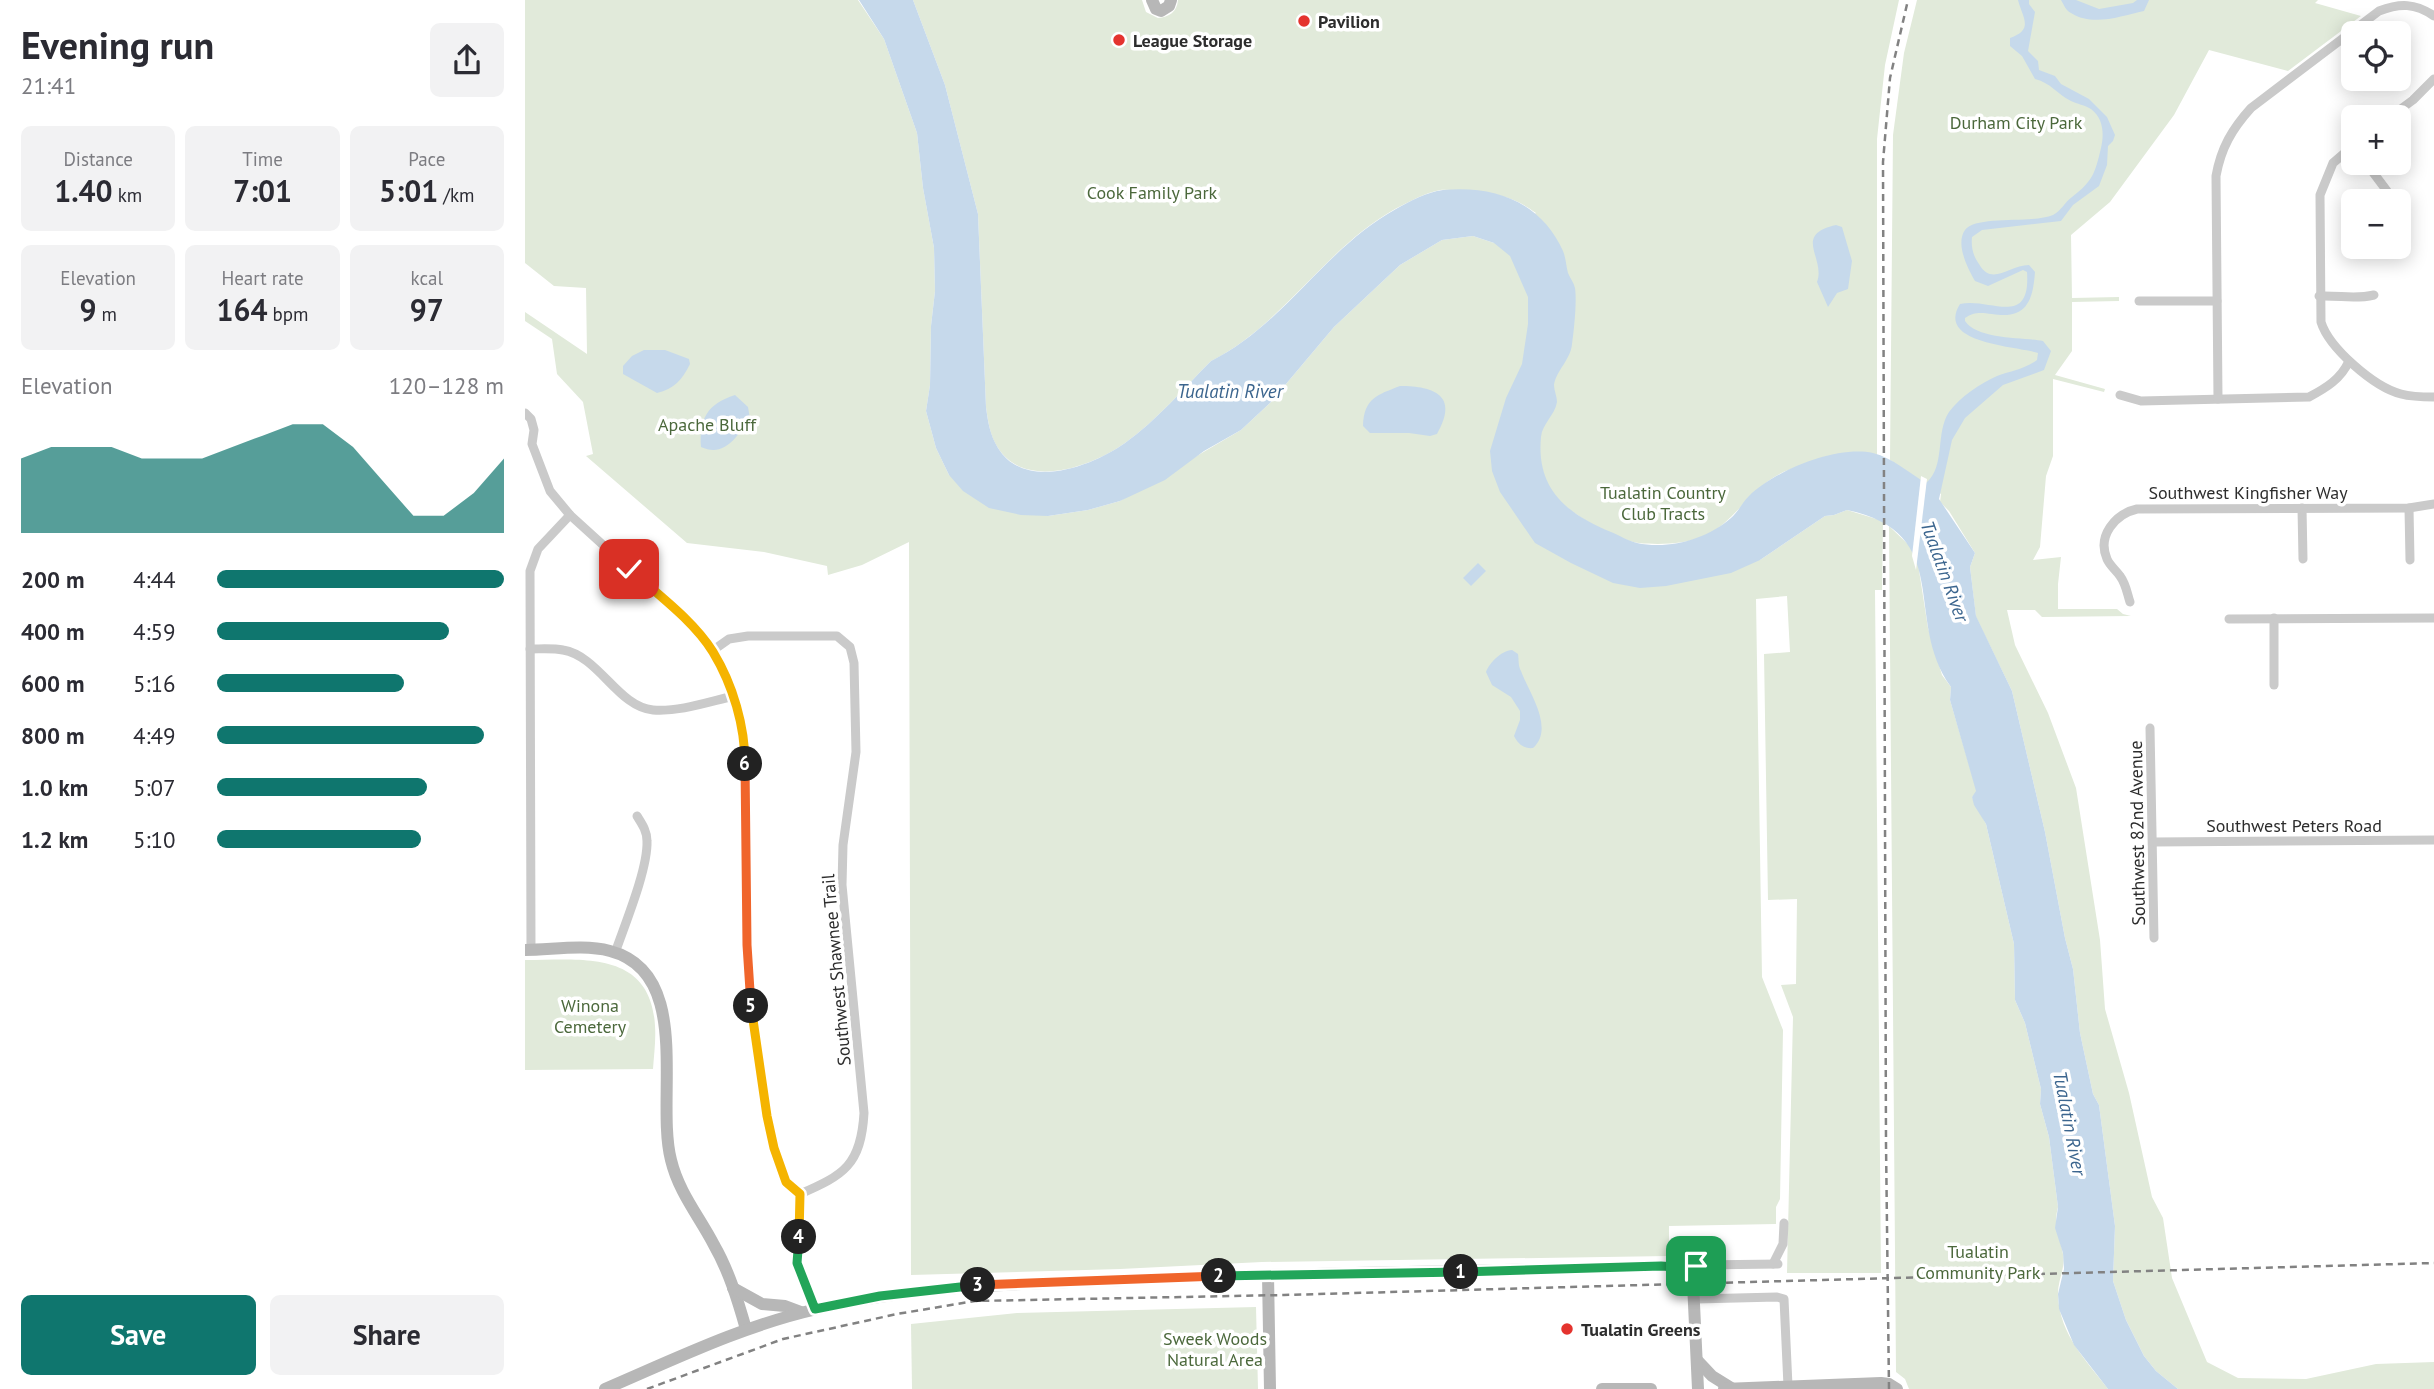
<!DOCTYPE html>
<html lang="en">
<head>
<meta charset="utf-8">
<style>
  body { margin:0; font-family:"PT Sans",sans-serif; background:#f2f2f3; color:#2b2b33; height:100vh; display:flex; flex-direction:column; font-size:26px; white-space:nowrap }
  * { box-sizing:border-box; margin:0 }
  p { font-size:23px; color:#7c7c81 }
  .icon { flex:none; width:38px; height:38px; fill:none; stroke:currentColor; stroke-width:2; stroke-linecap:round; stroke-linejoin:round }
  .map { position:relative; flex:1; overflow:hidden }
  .side { display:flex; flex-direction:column; background:#fff; width:525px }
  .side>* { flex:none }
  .controls { position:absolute; left:1816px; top:21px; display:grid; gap:14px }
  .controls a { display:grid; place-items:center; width:70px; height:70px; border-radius:10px; background:#fff; box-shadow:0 4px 18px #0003; font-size:35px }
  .pin { position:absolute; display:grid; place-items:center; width:60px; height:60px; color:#fff; margin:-30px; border-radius:14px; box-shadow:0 4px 10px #0006 }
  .km { position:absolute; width:35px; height:35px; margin:-18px; border-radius:50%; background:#222; color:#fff; font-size:19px; line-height:35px; text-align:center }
  .round { display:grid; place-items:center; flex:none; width:74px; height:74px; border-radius:10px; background:#f2f2f3 }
  .head { display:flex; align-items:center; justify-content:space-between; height:119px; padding:0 21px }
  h1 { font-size:38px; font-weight:700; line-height:52px }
  .figures { display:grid; grid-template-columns:repeat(3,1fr); gap:10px; height:119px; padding:7px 21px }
  .figures div { display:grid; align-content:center; border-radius:10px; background:#f2f2f3; text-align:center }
  .figures b { font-size:30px; font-weight:700 }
  .figures small { font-size:19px; font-weight:400 }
  .figures p { font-size:19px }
  .chart { height:196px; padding:14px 21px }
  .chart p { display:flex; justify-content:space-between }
  .chart svg { width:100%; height:126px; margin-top:7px; fill:#0f766e; opacity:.7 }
  .button { display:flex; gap:14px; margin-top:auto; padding:14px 21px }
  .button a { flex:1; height:80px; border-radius:10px; background:#0f766e; color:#fff; font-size:28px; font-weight:700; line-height:80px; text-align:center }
  .button a+a { background:#f2f2f3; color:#2b2b33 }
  ul { padding:0 21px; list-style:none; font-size:23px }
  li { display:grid; grid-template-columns:112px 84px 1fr; align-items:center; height:52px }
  li i { height:18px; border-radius:9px; background:#0f766e }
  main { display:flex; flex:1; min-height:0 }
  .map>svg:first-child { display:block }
  .green { fill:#e1eada }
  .water { fill:#c6d9eb }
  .pier { fill:#fff }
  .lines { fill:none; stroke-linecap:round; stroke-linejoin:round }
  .street { stroke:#cacaca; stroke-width:9 }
  .secondary { stroke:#b7b7b7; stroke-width:12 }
  .rail { stroke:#828282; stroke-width:2.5; stroke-dasharray:7 5; stroke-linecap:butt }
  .split-1-casing { stroke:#fff; stroke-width:14 }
  .split-2-casing { stroke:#fff; stroke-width:14 }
  .split-3-casing { stroke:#fff; stroke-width:14 }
  .split-4-casing { stroke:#fff; stroke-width:14 }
  .split-5-casing { stroke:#fff; stroke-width:14 }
  .split-6-casing { stroke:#fff; stroke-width:14 }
  .split-7-casing { stroke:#fff; stroke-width:14 }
  .split-1 { stroke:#22a559; stroke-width:9 }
  .split-2 { stroke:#22a559; stroke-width:9 }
  .split-3 { stroke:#f0652b; stroke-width:9 }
  .split-4 { stroke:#22a559; stroke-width:9 }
  .split-5 { stroke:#f5b400; stroke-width:9 }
  .split-6 { stroke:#f0652b; stroke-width:9 }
  .split-7 { stroke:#f5b400; stroke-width:9 }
  .poi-dot { fill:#e4332e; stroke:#fff; stroke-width:2.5 }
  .labels { text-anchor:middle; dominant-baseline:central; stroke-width:7; stroke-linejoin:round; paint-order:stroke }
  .poi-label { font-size:18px; font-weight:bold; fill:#2d2d2d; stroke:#fff; text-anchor:start }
  .park-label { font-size:18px; fill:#4b683b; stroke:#fff }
  .street-label { font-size:18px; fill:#2d2d2d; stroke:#fff }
  .water-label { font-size:19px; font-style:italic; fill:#3b658e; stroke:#fff }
</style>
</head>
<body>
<main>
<section class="side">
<div class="head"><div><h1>Evening run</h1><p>21:41</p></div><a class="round"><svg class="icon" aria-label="share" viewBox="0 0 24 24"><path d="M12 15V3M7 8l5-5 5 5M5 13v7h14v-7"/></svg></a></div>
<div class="figures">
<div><p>Distance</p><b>1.40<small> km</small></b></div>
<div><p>Time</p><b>7:01</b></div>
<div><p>Pace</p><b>5:01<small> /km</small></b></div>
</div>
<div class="figures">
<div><p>Elevation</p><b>9<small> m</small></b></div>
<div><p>Heart rate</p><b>164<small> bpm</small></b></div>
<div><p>kcal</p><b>97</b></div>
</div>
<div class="chart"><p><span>Elevation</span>120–128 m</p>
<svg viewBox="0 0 160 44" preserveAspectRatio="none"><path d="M0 44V18L10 14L20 14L30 14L40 18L50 18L60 18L70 14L80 10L90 6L100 6L110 14L120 26L130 38L140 38L150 30L160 18V44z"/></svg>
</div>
<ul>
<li><b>200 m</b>4:44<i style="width:100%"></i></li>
<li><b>400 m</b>4:59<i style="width:81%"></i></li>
<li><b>600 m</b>5:16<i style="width:65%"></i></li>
<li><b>800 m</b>4:49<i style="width:93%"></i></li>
<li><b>1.0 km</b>5:07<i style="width:73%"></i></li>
<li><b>1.2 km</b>5:10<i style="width:71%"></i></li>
</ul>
<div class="button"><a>Save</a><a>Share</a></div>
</section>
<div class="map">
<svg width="1909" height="1389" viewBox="0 0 1909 1389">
  <rect width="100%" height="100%" fill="#fff"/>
  <g class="green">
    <path d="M0 0H333L359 39 392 133 398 188 409 248 410 291 406 326 405 385 401 411 411 448 424 475 523 516 563 510 595 501 716 430 745 403 809 327 875 265 917 240 948 236 969 243 1011 213C989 197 974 194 947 192 937 192 924 189 915 190 899 193 884 202 870 209 800 248 758 325 686 361 658 389 632 420 600 443 568 466 501 491 473 448 465 436 463 421 461 407L453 214 420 85 388 0H617L621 12 633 18C644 17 652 12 653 0H1374L1360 65 1352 139V458C1332 460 1312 463 1293 465 1285 466 1274 466 1266 469 1227 482 1212 522 1178 537 1160 544 1134 545 1114 543 1092 540 1045 514 1030 497 1023 489 1020 478 1017 468V488L1063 525 1112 545 1235 560 1300 516 1309 515 1322 510 1358 521 1357 590H1350L1356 1273H1262L1268 1017 1256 985 1271 984 1272 899 1243 900 1239 654 1265 652 1262 596 1231 599 1237 977 1258 1030 1255 1199 1251 1207V1224L1144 1226V1256L737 1262 595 1269 386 1275 384 542 337 565 303 575 302 566 239 552 162 543 61 456 68 454 58 402 32 374 27 339 0 321V312L62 354 61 288 29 286 0 263Z"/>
    <polygon points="1392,0 1793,0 1790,3 1836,16 1763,71 1684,50 1649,115 1585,202 1546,235 1547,298 1594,297 1594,301 1547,302 1547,351 1530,375 1580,389 1579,392 1528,379 1528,456 1521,476 1515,547 1508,560 1536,557 1533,584 1533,609 1592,609 1598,614 1606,616 1517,617 1510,610 1482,610 1490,645 1523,713 1551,788 1575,940 1580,1009 1604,1093 1627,1197 1638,1218 1647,1278 1682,1362 1713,1378 1781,1379 1851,1364 1909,1362 1909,1389 1653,1389 1631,1371 1619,1356 1601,1320 1588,1281 1590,1226 1574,1105 1568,1094 1555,1033 1548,969 1540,938 1520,832 1487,691 1451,617 1445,567 1450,553 1424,511 1415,502 1416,494 1365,460 1368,135 1379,53"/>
    <path d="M1364 526 1388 549 1393 564 1403 628 1417 675 1426 687 1425 700 1452 792 1447 797 1461 824 1489 944 1490 1000 1500 1023 1516 1089 1515 1104 1524 1137 1533 1207C1528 1225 1535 1237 1538 1254 1541 1268 1532 1281 1533 1296 1535 1335 1561 1360 1583 1389H1384L1380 1379 1371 1372Z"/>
    <path d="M0 960C55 960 126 949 130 1026 131 1040 129 1055 128 1069L0 1070Z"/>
    <polygon points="731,1307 733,1389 387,1389 386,1324 492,1313"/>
  </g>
  <g class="water">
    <path d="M334 0H388L420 85 453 214 461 407C463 422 465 435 473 448 500 492 568 466 600 443 632 420 658 389 686 361 759 325 800 248 871 209 885 201 902 192 918 190 970 185 1016 202 1038 251 1041 258 1041 266 1043 273 1045 278 1049 283 1050 288 1052 302 1049 330 1047 344 1046 359 1031 371 1029 385 1029 391 1032 396 1032 402 1030 415 1017 424 1016 437 1011 489 1042 514 1086 532 1094 535 1103 541 1112 543 1144 550 1182 539 1206 518 1213 512 1217 503 1224 496 1249 471 1311 445 1348 453 1368 458 1384 473 1401 483 1421 466 1410 433 1424 412 1435 397 1456 383 1472 376 1486 371 1500 369 1512 360L1513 353C1492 346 1410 344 1435 304 1464 297 1506 329 1502 272L1498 270 1463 286 1450 281C1443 269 1430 244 1440 230 1451 215 1506 224 1528 215 1536 211 1540 202 1547 197 1568 181 1570 173 1576 148 1579 135 1579 119 1566 109 1560 105 1552 104 1546 101 1532 94 1526 83 1510 79L1497 56 1485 46V38C1509 29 1498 19 1493 0H1504V4L1510 12 1503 51 1513 61 1514 70 1530 76 1536 84 1564 99 1582 117 1590 135 1588 141 1583 146 1582 165 1574 186 1548 205 1536 221 1457 230 1447 237C1446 247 1448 256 1454 264 1467 287 1484 265 1504 265L1510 272C1508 301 1501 320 1467 314 1457 313 1450 311 1440 318V321C1453 340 1498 337 1518 341L1526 351 1519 370 1478 385 1440 418 1427 440 1414 499 1450 553 1445 567 1451 616 1487 691 1520 832 1540 938 1548 969 1555 1033 1568 1094 1574 1105 1590 1226 1588 1281 1601 1320 1619 1356 1631 1371 1653 1389H1583L1549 1345 1534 1309 1533 1294 1539 1269 1538 1253 1530 1228 1533 1207 1524 1137 1515 1104 1516 1089 1500 1023 1490 1000 1489 944 1461 824 1449 805 1447 797 1451 791 1425 700 1426 687C1377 619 1431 533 1322 510L1309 515 1300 516 1235 560 1206 573 1141 586 1115 588 1088 583 1046 563 1010 543 975 492 967 471 965 451 981 398 997 364 1003 324V297L985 256 969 243 948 236 917 240 875 265 809 327 745 403 716 430 679 451 640 480 595 501 563 510 523 516 496 515 464 508 438 491 424 475 411 448 401 411 405 385 406 326 410 291 409 248 398 188 392 133 359 39Z"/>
    <path d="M1536 0H1551L1574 9 1608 3 1612 0H1624L1619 11C1596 16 1568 27 1546 13 1541 11 1539 5 1536 0Z"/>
    <path d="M1311 225 1317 227 1327 261 1323 289 1312 293 1303 307 1292 282C1301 258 1267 235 1311 225Z"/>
    <path d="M119 350H140L164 359 165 364C157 380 149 389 132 393L98 374V366L107 356Z"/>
    <path d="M875 386C910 386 934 396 912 434L905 436 884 433H845L838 426C839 398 852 395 875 386Z"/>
    <path d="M210 395 223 407 225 419C212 436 200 458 176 447 174 419 182 404 210 395Z"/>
    <polygon points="953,563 961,571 946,586 938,578"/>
    <path d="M987 650 993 654C994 660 993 666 996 671 1004 693 1030 728 1008 748 999 749 993 744 989 736L995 720V711L986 697 967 685 961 672C965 662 976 651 987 650Z"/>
  </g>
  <polygon class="pier" points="1396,476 1402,479 1391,570 1387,556"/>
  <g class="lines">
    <g class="street">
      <polyline points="1865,117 1888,100 1909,79"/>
      <path d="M1829 145 1808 163 1795 195 1796 322C1804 348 1849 387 1876 394 1887 397 1898 397 1909 397"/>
      <polyline points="1841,163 1862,191"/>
      <path d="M1794 296C1816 295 1828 300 1849 295"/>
      <polyline points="1614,301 1692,301"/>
      <path d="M1595 395 1616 401 1784 397C1801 388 1816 379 1824 361"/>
      <path d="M1693 399 1691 176C1696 148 1707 129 1726 108L1854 11C1875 3 1890 3 1909 16"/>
      <polyline points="0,413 6,419 9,430 7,444 25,491 45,515 164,623 187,651 209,696 220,755 222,945 229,1028 241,1116 249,1148 261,1182 275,1194 276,1217 273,1263 290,1309"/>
      <polyline points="1777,508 1778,559"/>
      <polyline points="1884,508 1885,560"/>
      <path d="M1605 602C1602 593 1601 584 1595 576 1591 570 1585 566 1582 559 1572 536 1590 514 1612 509L1884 508 1909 504"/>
      <polyline points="1749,618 1749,685"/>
      <polyline points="1704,619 1909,618"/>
      <path d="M5 649C16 649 28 648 38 650 74 656 93 707 128 710 154 712 183 702 209 696"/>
      <path d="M187 651 204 639 223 636H312L325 647 329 663 331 752 318 845 317 885 339 1113C336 1165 319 1175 275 1194"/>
      <polyline points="1625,728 1629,938"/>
      <polyline points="1629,842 1909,840"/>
      <polyline points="6,950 5,571 13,549 45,515"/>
      <path d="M90 953C100 924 123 869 122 841 122 831 117 824 112 816"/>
      <polyline points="1248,1264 1258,1244 1259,1223"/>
      <polyline points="1163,1274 1175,1265 1253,1264"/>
      <polyline points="1171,1299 1252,1297 1259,1299 1263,1386"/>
    </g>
    <g class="secondary">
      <polyline points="627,0 631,9 636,11 644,6 646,0"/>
      <path d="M0 950C27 950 58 944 85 951 169 973 130 1098 146 1160 154 1193 174 1216 189 1245 204 1271 213 1301 221 1329"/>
      <polyline points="743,1275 745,1389"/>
      <polyline points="208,1288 237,1304 260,1306 276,1312"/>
      <polyline points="1172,1360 1187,1376 1208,1389"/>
      <path d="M80 1389C150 1359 217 1326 292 1309 395 1285 492 1284 597 1280 776 1272 956 1272 1136 1266 1150 1266 1162 1269 1168 1283L1173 1389"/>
      <polyline points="1077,1389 1126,1389"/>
      <polyline points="1199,1389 1356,1383 1364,1384 1372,1389"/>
    </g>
    <g class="rail">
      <polyline points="122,1389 258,1339 372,1314 450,1301 759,1295 1909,1263"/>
      <polyline points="1364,1389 1361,1144 1358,162 1365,78 1383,0"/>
    </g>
  </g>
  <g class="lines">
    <g class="split-1-casing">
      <polyline id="split-1" points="936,1272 1136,1266 1151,1267 1163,1274 1171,1266"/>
    </g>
    <g class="split-2-casing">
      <polyline id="split-2" points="694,1276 936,1272"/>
    </g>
    <g class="split-3-casing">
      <polyline id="split-3" points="453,1285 694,1276"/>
    </g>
    <g class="split-4-casing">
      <polyline id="split-4" points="274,1237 272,1263 290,1309 355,1296 453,1285"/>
    </g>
    <g class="split-5-casing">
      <polyline id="split-5" points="226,1006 242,1116 249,1148 261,1182 275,1194 274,1237"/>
    </g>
    <g class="split-6-casing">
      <polyline id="split-6" points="220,764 222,945 226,1006"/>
    </g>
    <g class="split-7-casing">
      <path id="split-7" d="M104 569C132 594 168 620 188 652 208 685 220 726 220 764"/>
    </g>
    <use href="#split-1" class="split-1"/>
    <use href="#split-2" class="split-2"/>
    <use href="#split-3" class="split-3"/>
    <use href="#split-4" class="split-4"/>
    <use href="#split-5" class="split-5"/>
    <use href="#split-6" class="split-6"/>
    <use href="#split-7" class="split-7"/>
  </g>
  <g class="poi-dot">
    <circle cx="779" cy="21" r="7"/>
    <circle cx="594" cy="40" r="7"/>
    <circle cx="1042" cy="1329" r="7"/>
  </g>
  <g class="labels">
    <g class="poi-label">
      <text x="793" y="21">Pavilion</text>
      <text x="608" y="40">League Storage</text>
      <text x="1056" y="1329">Tualatin Greens</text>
    </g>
    <g class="park-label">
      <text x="1491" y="122">Durham City Park</text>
      <text x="627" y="192">Cook Family Park</text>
      <text x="182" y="424">Apache Bluff</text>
      <text x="1138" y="492">Tualatin Country<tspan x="1138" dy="21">Club Tracts</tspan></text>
      <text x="65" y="1005">Winona<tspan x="65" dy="21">Cemetery</tspan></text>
      <text x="1453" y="1251">Tualatin<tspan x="1453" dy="21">Community Park</tspan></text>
      <text x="690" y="1338">Sweek Woods<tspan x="690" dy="21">Natural Area</tspan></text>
    </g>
    <g class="street-label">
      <text x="1723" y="492">Southwest Kingfisher Way</text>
      <text x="1769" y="825">Southwest Peters Road</text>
      <text transform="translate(1612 833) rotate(-91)">Southwest 82nd Avenue</text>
      <text transform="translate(311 970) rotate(-95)">Southwest Shawnee Trail</text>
    </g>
    <g class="water-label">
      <text x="705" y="391">Tualatin River</text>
      <text transform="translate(1420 571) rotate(70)">Tualatin River</text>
      <text transform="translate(1545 1123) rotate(79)">Tualatin River</text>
    </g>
  </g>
</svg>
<div class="controls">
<a><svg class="icon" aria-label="locate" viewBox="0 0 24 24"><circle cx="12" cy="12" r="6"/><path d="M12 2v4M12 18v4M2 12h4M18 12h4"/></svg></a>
<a>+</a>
<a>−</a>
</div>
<div class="pin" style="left:1171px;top:1266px;background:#1e9e55"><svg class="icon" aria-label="arrive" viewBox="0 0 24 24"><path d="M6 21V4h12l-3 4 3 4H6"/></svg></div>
<div class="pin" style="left:104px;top:569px;background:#d93025"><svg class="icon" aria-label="check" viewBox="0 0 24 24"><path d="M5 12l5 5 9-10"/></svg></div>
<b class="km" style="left:936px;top:1272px">1</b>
<b class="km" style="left:694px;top:1276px">2</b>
<b class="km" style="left:453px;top:1285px">3</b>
<b class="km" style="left:274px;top:1237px">4</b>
<b class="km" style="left:226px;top:1006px">5</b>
<b class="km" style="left:220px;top:764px">6</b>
</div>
</main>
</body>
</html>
